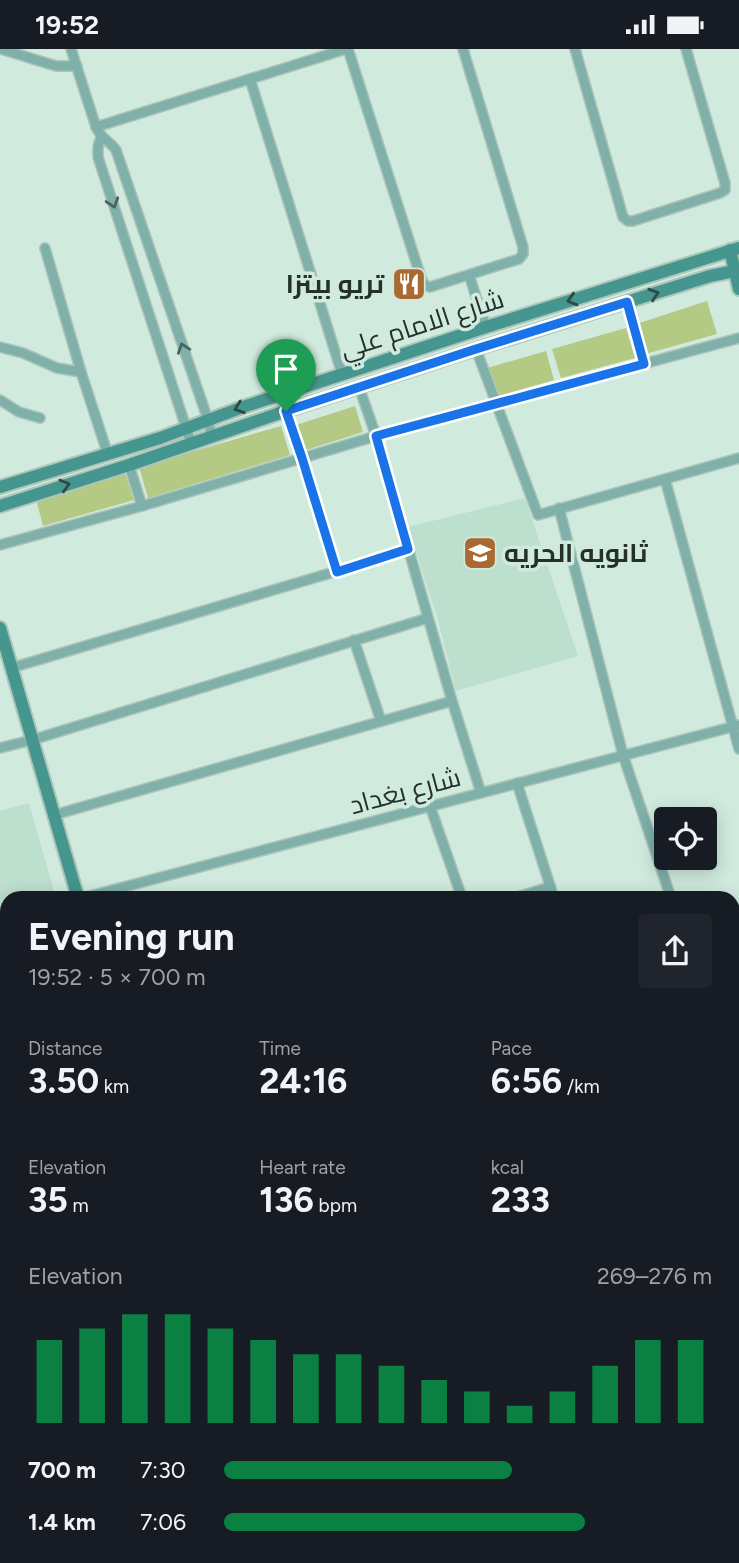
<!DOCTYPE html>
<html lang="en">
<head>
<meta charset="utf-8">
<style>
  body { margin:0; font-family:Figtree,Cairo,sans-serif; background:#20242c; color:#f1f3f6; height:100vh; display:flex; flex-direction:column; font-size:26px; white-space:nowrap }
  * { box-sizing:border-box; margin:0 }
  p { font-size:23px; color:#9ea1a6 }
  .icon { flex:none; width:38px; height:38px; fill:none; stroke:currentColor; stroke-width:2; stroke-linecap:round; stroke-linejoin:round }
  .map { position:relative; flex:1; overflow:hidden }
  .panel { position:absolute; left:0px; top:842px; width:740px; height:674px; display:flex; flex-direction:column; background:#171b24; border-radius:21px 21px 0 0; box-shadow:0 4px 18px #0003 }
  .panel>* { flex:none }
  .controls { position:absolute; left:654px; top:758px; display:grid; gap:14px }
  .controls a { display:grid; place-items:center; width:63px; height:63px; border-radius:7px; background:#171b24; box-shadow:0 4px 18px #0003; font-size:35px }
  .pin { position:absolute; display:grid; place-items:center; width:60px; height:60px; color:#fff; margin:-72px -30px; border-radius:50% 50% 50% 0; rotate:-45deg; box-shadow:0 0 7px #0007 }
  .pin .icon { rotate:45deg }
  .round { display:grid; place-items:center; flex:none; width:74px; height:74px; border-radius:7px; background:#20242c }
  .overview { display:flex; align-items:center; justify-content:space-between; height:119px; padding:0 28px }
  h1 { font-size:38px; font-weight:700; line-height:52px }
  .metrics { display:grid; grid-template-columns:repeat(3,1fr); gap:10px; height:119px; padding:7px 28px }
  .metrics div { display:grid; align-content:center }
  .metrics b { font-size:35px; font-weight:700 }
  .metrics small { font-size:19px; font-weight:400 }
  .metrics p { font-size:19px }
  .chart { height:196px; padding:14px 28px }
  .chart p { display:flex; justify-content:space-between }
  .chart svg { width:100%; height:126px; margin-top:7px; stroke:#0b8043; stroke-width:6 }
  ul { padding:0 28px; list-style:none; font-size:23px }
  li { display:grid; grid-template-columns:112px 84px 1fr; align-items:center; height:52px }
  li i { height:18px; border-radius:9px; background:#0b8043 }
  .status { display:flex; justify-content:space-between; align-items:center; height:49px; padding:0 35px; background:#171b24; direction:ltr }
  .status svg { height:19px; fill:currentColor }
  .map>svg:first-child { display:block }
  .built { fill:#bddfce }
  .green { fill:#b4ca84 }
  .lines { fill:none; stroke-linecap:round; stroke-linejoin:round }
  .street-casing { stroke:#aec6ba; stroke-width:12 }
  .secondary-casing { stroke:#aec6ba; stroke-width:16 }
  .highway-casing { stroke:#aec6ba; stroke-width:19 }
  .street { stroke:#7fb0aa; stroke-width:9 }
  .secondary { stroke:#45968e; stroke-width:12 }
  .highway { stroke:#236b65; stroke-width:16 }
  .oneway { stroke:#49635e }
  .oneway2 { stroke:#2d4a44 }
  .route-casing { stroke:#fff; stroke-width:14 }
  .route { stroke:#1a73e8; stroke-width:9 }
  .labels { text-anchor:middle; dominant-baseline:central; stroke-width:7; stroke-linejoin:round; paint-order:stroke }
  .poi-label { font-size:26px; font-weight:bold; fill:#25302b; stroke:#d0ebde; text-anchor:end }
  .street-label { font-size:26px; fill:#25302b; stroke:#d0ebde }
</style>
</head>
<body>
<div class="status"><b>19:52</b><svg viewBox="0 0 49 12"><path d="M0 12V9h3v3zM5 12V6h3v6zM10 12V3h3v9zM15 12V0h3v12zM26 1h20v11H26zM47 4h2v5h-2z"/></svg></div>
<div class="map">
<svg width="739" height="1514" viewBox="0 0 739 1514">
  <rect width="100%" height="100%" fill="#d0ebde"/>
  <g class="built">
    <polygon points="525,449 578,607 456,642 437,568 408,478"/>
    <polygon points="29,754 56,849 7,849 7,1185 0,1185 0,762"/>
    <polygon points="733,1104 739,1212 739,1310 733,1308"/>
  </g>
  <g class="green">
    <polygon points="707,252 717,285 642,306 633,276"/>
    <polygon points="626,279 635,309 561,329 552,300"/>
    <polygon points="546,302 554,331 496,348 487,319"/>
    <polygon points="355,357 363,383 306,401 296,376"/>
    <polygon points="281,377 290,406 148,449 139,418"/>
    <polygon points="125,424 134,451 43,477 36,450"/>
  </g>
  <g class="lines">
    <g class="street-casing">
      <g id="street">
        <polyline points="1,0 56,17 77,17"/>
        <path d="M71 0 96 78C101 90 109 91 116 101L207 368 212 387"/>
        <polyline points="348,0 422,232 426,237 430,238 519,210 523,205 523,198 463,0"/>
        <polyline points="575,0 623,168 628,172 633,172 720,144 725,141 725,134 686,0"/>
        <polyline points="250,30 342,325"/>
        <polyline points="96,78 346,0"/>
        <polyline points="101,88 98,98 98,108 191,394"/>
        <polyline points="45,199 81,323 108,406"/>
        <polyline points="469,226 486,278"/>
        <polyline points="627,253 644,315"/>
        <polyline points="0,298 23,304 57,319 81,323"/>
        <polyline points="476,300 538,466 739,409"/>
        <polyline points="359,338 376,387 452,652 481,744"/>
        <polyline points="0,351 19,363 40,369"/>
        <polyline points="286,362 302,409 337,523"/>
        <polyline points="129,416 142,457"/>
        <polyline points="665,430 739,700"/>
        <polyline points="559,459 623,706 671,849"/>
        <polyline points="0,496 142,457 376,387 739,289"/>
        <polyline points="354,591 381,672"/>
        <polyline points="11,619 408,501"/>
        <polyline points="0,699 32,691 428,569"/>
        <polyline points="517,734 554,849"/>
        <polyline points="430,757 462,849"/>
        <polyline points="54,766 452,652"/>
        <polyline points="82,849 739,676"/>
        <polyline points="514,849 550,838"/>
        <polyline points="733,937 739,935"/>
        <polyline points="733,1026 739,1043"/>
        <polyline points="0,1316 7,1313"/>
        <polyline points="49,1508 58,1514"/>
        <polyline points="275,1508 284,1514"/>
        <polyline points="425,1510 432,1514"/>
        <polyline points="99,1514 102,1508"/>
        <polyline points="164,1514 167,1508"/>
        <polyline points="229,1514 232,1508"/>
      </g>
    </g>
    <g class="secondary-casing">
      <g id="secondary">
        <polyline points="730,201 739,240"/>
        <polyline points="0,438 160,389 246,357 486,278 739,199"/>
        <polyline points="0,457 129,416 286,362 476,300 710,227 739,221"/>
        <polyline points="0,579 78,849"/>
        <polyline points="733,1064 739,1062"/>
        <polyline points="733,1087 739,1085"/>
        <polyline points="0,1491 7,1479"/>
        <polyline points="17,1514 20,1508"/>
      </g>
    </g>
    <g class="highway-casing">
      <g id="highway">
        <polyline points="0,1233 7,1233"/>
        <polyline points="0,1271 7,1275"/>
        <polyline points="606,1508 617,1514"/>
        <polyline points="641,1508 652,1514"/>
      </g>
    </g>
    <use href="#street" class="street"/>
    <use href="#secondary" class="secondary"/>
    <use href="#highway" class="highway"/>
  </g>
  <defs><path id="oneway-chevron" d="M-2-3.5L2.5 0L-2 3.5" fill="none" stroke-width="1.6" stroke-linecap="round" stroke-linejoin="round" transform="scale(1.75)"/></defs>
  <g class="oneway">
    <use href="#oneway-chevron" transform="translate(113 154) rotate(72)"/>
    <use href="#oneway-chevron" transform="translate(183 299) rotate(-109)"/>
  </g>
  <g class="oneway2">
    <use href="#oneway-chevron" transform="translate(654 245) rotate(-18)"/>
    <use href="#oneway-chevron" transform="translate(572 251) rotate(163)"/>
    <use href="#oneway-chevron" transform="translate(239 359) rotate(161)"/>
    <use href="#oneway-chevron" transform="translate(65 436) rotate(-17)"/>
  </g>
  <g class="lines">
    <g class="route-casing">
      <polygon id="route" points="627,253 644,315 376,387 408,500 337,523 302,409 286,362 476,300"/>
    </g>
    <use href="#route" class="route"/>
  </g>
  <defs>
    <g id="restaurant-square" transform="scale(1.75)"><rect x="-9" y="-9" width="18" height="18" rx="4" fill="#a96931" stroke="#d0ebde"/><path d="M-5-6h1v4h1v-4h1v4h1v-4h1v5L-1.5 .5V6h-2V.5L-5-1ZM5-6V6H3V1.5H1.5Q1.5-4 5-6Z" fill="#fff"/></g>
    <g id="school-square" transform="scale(1.75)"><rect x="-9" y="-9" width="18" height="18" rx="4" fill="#a96931" stroke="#d0ebde"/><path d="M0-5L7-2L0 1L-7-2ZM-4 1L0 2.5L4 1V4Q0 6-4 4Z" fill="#fff"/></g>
  </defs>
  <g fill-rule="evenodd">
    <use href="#restaurant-square" x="409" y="235"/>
    <use href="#school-square" x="480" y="504"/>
  </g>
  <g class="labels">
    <g class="poi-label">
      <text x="384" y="235">تريو بيتزا</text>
      <text x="504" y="504" text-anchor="start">ثانويه الحريه</text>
    </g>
    <g class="street-label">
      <text transform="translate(422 275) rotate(-18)">شارع الامام علي</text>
      <text transform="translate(405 742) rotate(-15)">شارع بغداد</text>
    </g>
  </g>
</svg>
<div class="controls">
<a><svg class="icon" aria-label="locate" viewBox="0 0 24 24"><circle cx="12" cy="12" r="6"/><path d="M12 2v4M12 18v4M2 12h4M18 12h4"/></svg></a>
</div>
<div class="pin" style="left:286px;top:362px;background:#1e9e55"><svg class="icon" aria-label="arrive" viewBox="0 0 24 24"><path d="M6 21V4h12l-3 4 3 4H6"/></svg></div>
<section class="panel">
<div class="overview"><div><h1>Evening run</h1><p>19:52 · 5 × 700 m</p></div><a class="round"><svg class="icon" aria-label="share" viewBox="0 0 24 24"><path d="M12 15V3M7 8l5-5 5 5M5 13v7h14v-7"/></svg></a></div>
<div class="metrics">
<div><p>Distance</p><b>3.50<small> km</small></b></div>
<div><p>Time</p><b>24:16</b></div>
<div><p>Pace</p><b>6:56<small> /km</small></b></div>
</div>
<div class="metrics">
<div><p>Elevation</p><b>35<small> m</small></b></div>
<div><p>Heart rate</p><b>136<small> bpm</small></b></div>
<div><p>kcal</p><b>233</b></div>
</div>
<div class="chart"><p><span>Elevation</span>269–276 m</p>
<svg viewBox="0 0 160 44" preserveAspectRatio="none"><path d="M5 44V15M15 44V11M25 44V6M35 44V6M45 44V11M55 44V15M65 44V20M75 44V20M85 44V24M95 44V29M105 44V33M115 44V38M125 44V33M135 44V24M145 44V15M155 44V15"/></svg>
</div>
<ul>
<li><b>700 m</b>7:30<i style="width:59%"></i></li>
<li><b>1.4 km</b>7:06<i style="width:74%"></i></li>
</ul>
</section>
</div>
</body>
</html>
